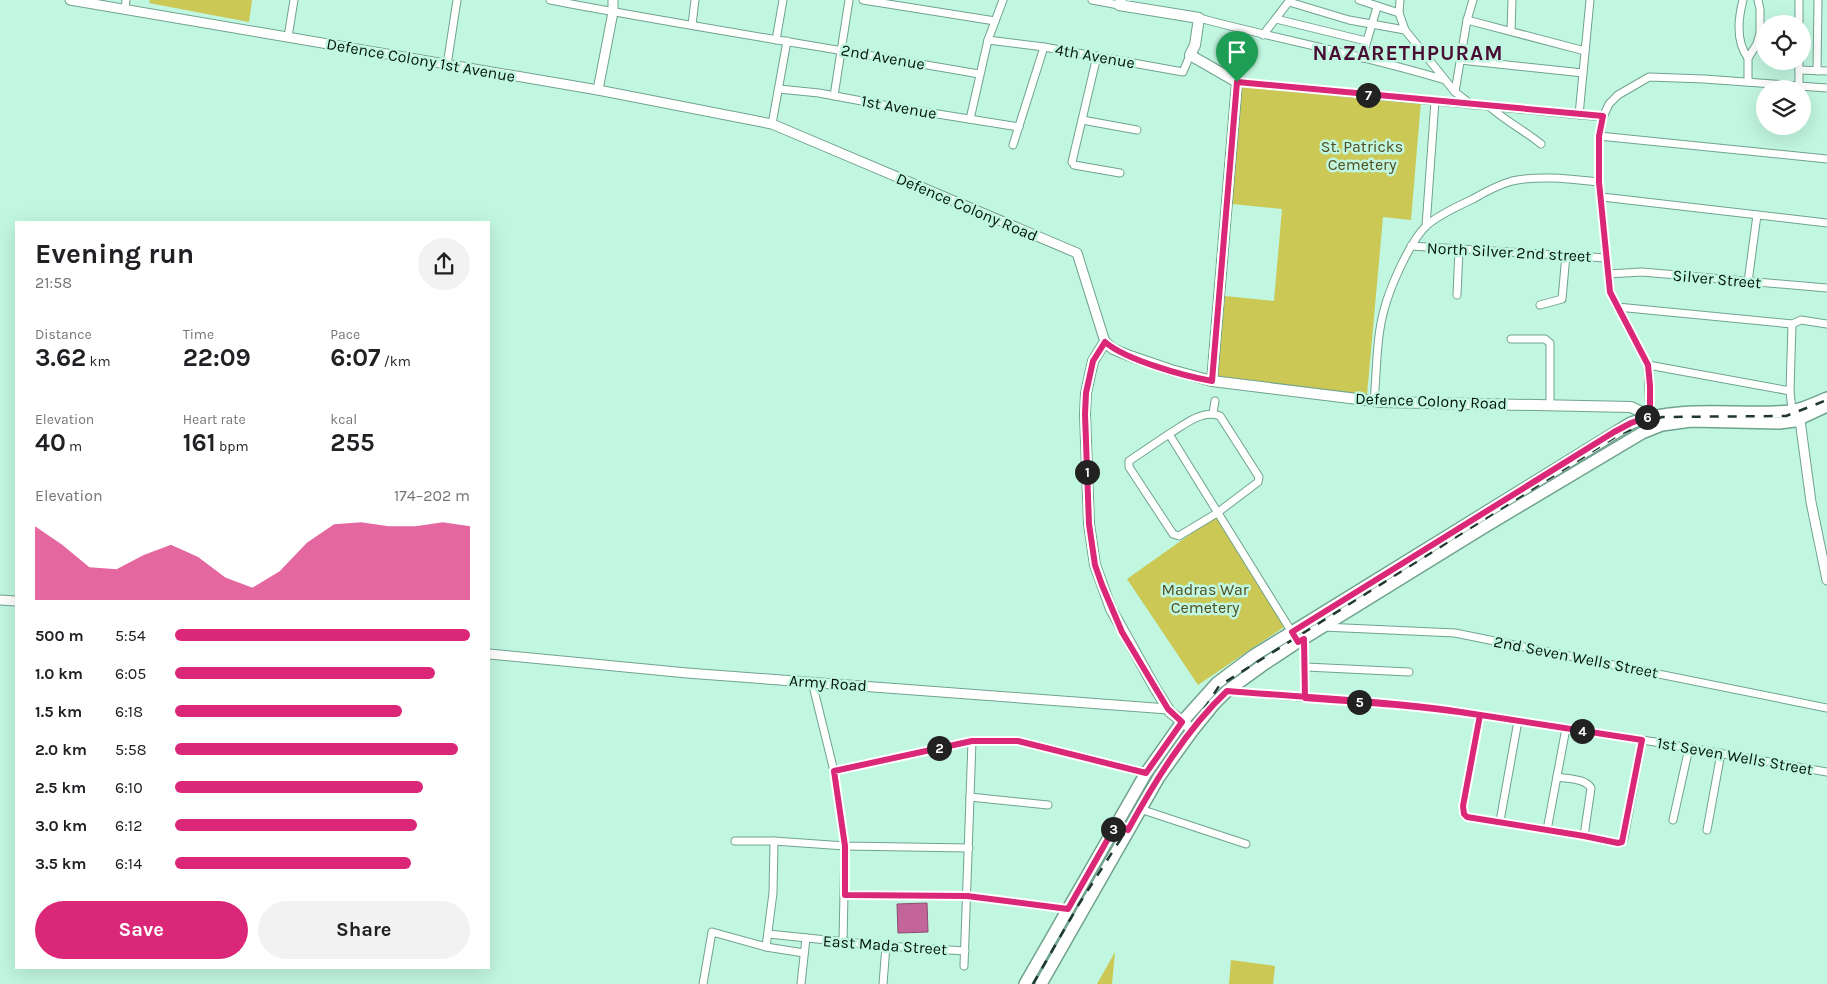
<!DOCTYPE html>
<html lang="en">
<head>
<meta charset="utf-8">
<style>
  body { margin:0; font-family:Karla,sans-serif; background:#f2f2f2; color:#202124; height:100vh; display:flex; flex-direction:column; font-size:19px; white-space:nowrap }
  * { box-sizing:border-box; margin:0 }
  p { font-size:16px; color:#757577 }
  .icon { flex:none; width:28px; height:28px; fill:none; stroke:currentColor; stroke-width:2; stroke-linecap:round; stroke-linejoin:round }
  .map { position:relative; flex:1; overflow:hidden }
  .panel { position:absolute; left:15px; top:221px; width:475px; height:748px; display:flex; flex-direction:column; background:#fff; border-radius:0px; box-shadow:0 5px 20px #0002 }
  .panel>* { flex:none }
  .fabs { position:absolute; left:1756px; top:15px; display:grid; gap:10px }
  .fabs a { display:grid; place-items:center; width:55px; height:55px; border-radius:50%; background:#fff; box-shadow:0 5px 20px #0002; font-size:25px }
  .pin { position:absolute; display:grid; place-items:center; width:42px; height:42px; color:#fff; margin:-51px -21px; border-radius:50% 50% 50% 0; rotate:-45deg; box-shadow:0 0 5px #0007 }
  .pin .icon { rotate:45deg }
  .km { position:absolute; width:25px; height:25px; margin:-12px; border-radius:50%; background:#222; color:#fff; font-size:14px; line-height:25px; text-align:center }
  .round { display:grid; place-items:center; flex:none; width:52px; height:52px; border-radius:26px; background:#f2f2f2 }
  .head { display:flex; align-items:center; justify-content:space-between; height:85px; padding:0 20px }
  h1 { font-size:28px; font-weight:700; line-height:38px }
  .metrics { display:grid; grid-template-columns:repeat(3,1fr); gap:8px; height:85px; padding:5px 20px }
  .metrics div { display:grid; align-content:center }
  .metrics b { font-size:25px; font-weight:700 }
  .metrics small { font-size:14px; font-weight:400 }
  .metrics p { font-size:14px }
  .chart { height:140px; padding:10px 20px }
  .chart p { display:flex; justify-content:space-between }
  .chart svg { width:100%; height:90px; margin-top:5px; fill:#db2777; opacity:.7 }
  .button { display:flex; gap:10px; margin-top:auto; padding:10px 20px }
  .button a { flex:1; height:58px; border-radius:30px; background:#db2777; color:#fff; font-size:20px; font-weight:700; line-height:58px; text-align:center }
  .button a+a { background:#f2f2f2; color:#202124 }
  ul { padding:0 20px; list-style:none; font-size:16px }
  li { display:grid; grid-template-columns:80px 60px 1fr; align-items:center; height:38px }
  li i { height:12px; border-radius:6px; background:#db2777 }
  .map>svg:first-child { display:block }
  .green { fill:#cbc855 }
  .water { fill:#c46599; stroke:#8a4d6f }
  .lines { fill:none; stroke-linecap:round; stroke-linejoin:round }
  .minor-casing { stroke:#70a38e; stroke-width:9 }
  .tertiary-casing { stroke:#70a38e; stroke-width:11 }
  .secondary-casing { stroke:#70a38e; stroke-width:12 }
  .primary-casing { stroke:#70a38e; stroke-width:14 }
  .minor { stroke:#fff; stroke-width:7 }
  .tertiary { stroke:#fff; stroke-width:9 }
  .secondary { stroke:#fff; stroke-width:10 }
  .primary { stroke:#fff; stroke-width:11 }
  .rail { stroke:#20382f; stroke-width:2.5; stroke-dasharray:9 9; stroke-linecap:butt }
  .route-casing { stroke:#fff; stroke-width:10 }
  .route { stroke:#db2777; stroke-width:6 }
  .labels { text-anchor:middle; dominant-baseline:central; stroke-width:5; stroke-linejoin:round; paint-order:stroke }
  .street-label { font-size:16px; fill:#02150e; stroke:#c1f6e0 }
  .park-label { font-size:16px; fill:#4f4e20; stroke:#c1f6e0 }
  .district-label { font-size:21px; font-weight:bold; letter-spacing:1px; fill:#490c32; stroke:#c1f6e0 }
</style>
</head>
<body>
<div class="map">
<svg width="1827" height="984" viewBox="0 0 1827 984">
  <rect width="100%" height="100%" fill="#c1f6e0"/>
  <g class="green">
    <polygon points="150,0 252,0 249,22 149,3"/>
    <polygon points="1242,85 1421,101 1411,220 1383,217 1367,395 1217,377 1225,296 1274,301 1282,209 1232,204"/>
    <polygon points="1216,516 1287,625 1198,685 1127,579"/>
    <polygon points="1115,952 1112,984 1097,984"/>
    <polygon points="1231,960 1275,966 1273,984 1229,984"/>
  </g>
  <polygon class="water" points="927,903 928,932 898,933 897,904"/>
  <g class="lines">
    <g class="minor-casing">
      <g id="minor">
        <path d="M550 0C692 27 836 49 979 74"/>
        <polyline points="863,0 995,21"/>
        <polyline points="1092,0 1119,5"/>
        <polyline points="1359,0 1399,13"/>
        <polyline points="1400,0 1399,13 1405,30 1455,92 1472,105"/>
        <path d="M1743 0C1738 19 1736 42 1748 58"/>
        <polyline points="1799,0 1799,24"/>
        <polyline points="1289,2 1349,20 1405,30"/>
        <polyline points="125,9 126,0"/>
        <path d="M1199 18C1281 40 1364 55 1445 80"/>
        <polyline points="1276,19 1366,41"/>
        <polyline points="1467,20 1585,51"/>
        <polyline points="692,25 695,0"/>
        <polyline points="1511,31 1512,0"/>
        <polyline points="1263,35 1290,0"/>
        <polyline points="288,37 294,0"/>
        <polyline points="776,40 783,0"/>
        <polyline points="988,40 1044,47 1183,72 1190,55"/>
        <polyline points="1097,56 1072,162 1074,165 1120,173"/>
        <polyline points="1362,58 1377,7"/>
        <polyline points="1460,60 1583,73"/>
        <polyline points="1799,61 1799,86"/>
        <polyline points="447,65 457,0"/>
        <polyline points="1799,70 1827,71"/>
        <polyline points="1817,71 1818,0"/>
        <polyline points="1237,82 1603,117"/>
        <polyline points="1748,82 1748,58 1757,44 1760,33 1760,9 1758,0"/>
        <polyline points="779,89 819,93 894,107 1019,127"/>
        <polyline points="1455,92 1467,20 1473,0"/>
        <polyline points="834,96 849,0"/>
        <path d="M1489 106C1505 121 1524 130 1541 144"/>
        <polyline points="1579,115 1590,0"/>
        <polyline points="970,119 988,40 1003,0"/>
        <polyline points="1082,120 1137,130"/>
        <polyline points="772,124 787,41"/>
        <polyline points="1599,136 1827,159"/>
        <polyline points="1013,145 1044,47"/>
        <polyline points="1602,197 1827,223"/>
        <polyline points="1426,226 1435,101"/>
        <polyline points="1411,246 1606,258"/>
        <polyline points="1608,274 1642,272 1827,288"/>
        <polyline points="1748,282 1757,215"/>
        <polyline points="1457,295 1459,249"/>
        <polyline points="1540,305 1562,299 1566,255"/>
        <polyline points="1617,307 1792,324 1801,320 1827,324"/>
        <polyline points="1792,324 1790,391 1792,411"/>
        <polyline points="1511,339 1545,339 1550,343 1550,405"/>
        <polyline points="1648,365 1790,391"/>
        <path d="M1374 401C1377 371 1376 339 1384 310 1390 287 1410 241 1427 225 1440 214 1458 206 1473 199 1485 192 1498 185 1512 181 1540 175 1570 179 1599 182"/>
        <polyline points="1213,413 1215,401"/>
        <polyline points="1650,416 1648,365 1610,292 1599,182 1599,136 1603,117 1609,104 1618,95 1649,77 1704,79 1827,88"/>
        <path d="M1169 434C1184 425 1202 409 1220 416L1259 477 1258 482 1217 513 1179 536 1173 534 1129 467V461L1169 434 1298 642"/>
        <polyline points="1323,627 1455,633 1827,708"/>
        <polyline points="1304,639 1305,698"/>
        <polyline points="1306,667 1409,672"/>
        <polyline points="812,682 834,771 845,846 843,941"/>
        <polyline points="1227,691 1419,707 1448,710 1655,742 1827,772"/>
        <polyline points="1480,715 1463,806 1464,815 1467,817 1584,836 1618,843 1622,842 1624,838 1642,740"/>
        <polyline points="834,771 972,741 1018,741 1146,773"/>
        <path d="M1557 777C1567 779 1585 778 1591 788L1584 836"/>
        <polyline points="970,797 1048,805"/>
        <polyline points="1140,809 1246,844"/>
        <polyline points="1673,820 1689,748"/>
        <polyline points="1500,821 1518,721"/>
        <polyline points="1547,830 1566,728"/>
        <polyline points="1707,830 1721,753"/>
        <polyline points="735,841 774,841 845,846 969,848"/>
        <polyline points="845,895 967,896 1068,909"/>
        <polyline points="768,934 886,946 965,951"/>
        <polyline points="766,947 773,893 774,841"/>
        <polyline points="964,966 972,741"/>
        <polyline points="703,984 712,932 766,947 804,953"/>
        <polyline points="801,984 806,938"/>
        <polyline points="883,984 886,946"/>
      </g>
    </g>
    <g class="tertiary-casing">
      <g id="tertiary">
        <polyline points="70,0 598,90 772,124 1077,253 1105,342"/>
        <polyline points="598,90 613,12 613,0"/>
        <polyline points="1800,420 1811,502 1827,580"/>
        <polyline points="0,600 16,601"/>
        <polyline points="489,654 687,673 1168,709"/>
      </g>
    </g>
    <g class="secondary-casing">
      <g id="secondary">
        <polyline points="1121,0 1119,5 1199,18 1195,45 1190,55 1237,82 1212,381"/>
        <polyline points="1193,730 1170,712 1155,688 1111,609 1095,565 1089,524 1085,414 1086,393 1093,361 1105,342 1113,349 1130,356 1171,370 1212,381 1382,402 1631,407 1650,416"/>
      </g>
    </g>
    <g class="primary-casing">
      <g id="primary">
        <path d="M1025 984 1146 773 1182 722 1217 683 1253 656 1631 423C1682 404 1737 416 1791 411 1803 409 1816 403 1827 398"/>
        <polyline points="1041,984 1159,777 1193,730 1214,704 1227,691 1263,665 1298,642 1481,529 1642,433 1662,425 1691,421 1779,423 1795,421 1827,406"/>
      </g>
    </g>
    <use href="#minor" class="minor"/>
    <use href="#tertiary" class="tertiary"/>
    <use href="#secondary" class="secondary"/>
    <use href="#primary" class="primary"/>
    <polyline class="rail" points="1033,984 1079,904 1219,686 1620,434 1662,417 1786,416 1827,400"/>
  </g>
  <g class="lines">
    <g class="route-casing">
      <path id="route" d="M1237 82 1212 381C1184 376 1126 360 1105 342L1093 361 1086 393 1085 414 1089 524 1095 565 1102 585 1122 632 1168 709 1182 722 1146 773 1018 741H972L834 771 845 846V895L967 896 1068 909 1117 823 1128 830C1155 781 1186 730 1227 691 1300 697 1375 700 1448 710L1642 740 1622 842 1618 843 1584 836 1467 817 1464 814 1463 806 1480 715C1422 706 1363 702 1305 698L1304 639 1298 642 1292 632 1614 432 1631 423 1650 416V386L1648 365 1610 292 1599 182V136L1603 116 1237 82"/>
    </g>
    <use href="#route" class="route"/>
  </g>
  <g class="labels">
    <g class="street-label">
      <text transform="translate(1095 56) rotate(10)">4th Avenue</text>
      <text transform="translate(883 57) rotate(10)">2nd Avenue</text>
      <text transform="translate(421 60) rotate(10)">Defence Colony 1st Avenue</text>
      <text transform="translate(899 107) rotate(10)">1st Avenue</text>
      <text transform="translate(967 207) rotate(23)">Defence Colony Road</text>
      <text transform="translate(1509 252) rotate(3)">North Silver 2nd street</text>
      <text transform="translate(1717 279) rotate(5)">Silver Street</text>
      <text transform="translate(1431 401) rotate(2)">Defence Colony Road</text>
      <text transform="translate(1576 657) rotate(11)">2nd Seven Wells Street</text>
      <text transform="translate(828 683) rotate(4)">Army Road</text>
      <text transform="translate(1735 756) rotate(10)">1st Seven Wells Street</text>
      <text transform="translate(885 945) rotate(4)">East Mada Street</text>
    </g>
    <g class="park-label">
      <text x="1362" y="146">St. Patricks<tspan x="1362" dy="18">Cemetery</tspan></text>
      <text x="1205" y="589">Madras War<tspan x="1205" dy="18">Cemetery</tspan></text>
    </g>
    <g class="district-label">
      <text x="1408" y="53">NAZARETHPURAM</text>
    </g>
  </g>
</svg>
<div class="fabs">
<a><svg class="icon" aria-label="locate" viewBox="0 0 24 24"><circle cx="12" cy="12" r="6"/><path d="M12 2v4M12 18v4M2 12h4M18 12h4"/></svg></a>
<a><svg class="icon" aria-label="layers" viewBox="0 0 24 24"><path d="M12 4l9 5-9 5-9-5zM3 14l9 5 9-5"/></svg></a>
</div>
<div class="pin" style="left:1237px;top:82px;background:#1e9e55"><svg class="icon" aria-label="arrive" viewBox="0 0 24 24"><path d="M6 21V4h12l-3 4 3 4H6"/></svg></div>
<b class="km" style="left:1087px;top:472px">1</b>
<b class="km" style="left:939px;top:748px">2</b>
<b class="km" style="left:1113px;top:829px">3</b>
<b class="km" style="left:1582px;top:731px">4</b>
<b class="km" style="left:1359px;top:702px">5</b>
<b class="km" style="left:1647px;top:417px">6</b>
<b class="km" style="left:1368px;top:95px">7</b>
<section class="panel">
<div class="head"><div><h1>Evening run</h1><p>21:58</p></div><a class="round"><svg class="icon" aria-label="share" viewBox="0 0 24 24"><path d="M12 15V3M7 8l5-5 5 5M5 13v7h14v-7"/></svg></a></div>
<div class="metrics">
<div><p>Distance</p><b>3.62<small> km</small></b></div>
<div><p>Time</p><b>22:09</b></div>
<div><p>Pace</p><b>6:07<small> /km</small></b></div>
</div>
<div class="metrics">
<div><p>Elevation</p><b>40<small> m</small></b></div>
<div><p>Heart rate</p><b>161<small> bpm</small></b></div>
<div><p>kcal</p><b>255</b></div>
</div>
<div class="chart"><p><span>Elevation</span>174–202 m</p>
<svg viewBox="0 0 160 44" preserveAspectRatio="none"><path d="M0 44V8L10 17L20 28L30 29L40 22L50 17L60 23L70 33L80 38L90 30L100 16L110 7L120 6L130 8L140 8L150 6L160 8V44z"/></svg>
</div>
<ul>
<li><b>500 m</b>5:54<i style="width:100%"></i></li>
<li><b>1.0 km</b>6:05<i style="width:88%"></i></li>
<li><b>1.5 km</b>6:18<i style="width:77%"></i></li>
<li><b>2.0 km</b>5:58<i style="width:96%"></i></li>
<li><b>2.5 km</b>6:10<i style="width:84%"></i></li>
<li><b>3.0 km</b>6:12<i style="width:82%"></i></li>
<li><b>3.5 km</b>6:14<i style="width:80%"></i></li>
</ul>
<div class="button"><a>Save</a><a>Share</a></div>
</section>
</div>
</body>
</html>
